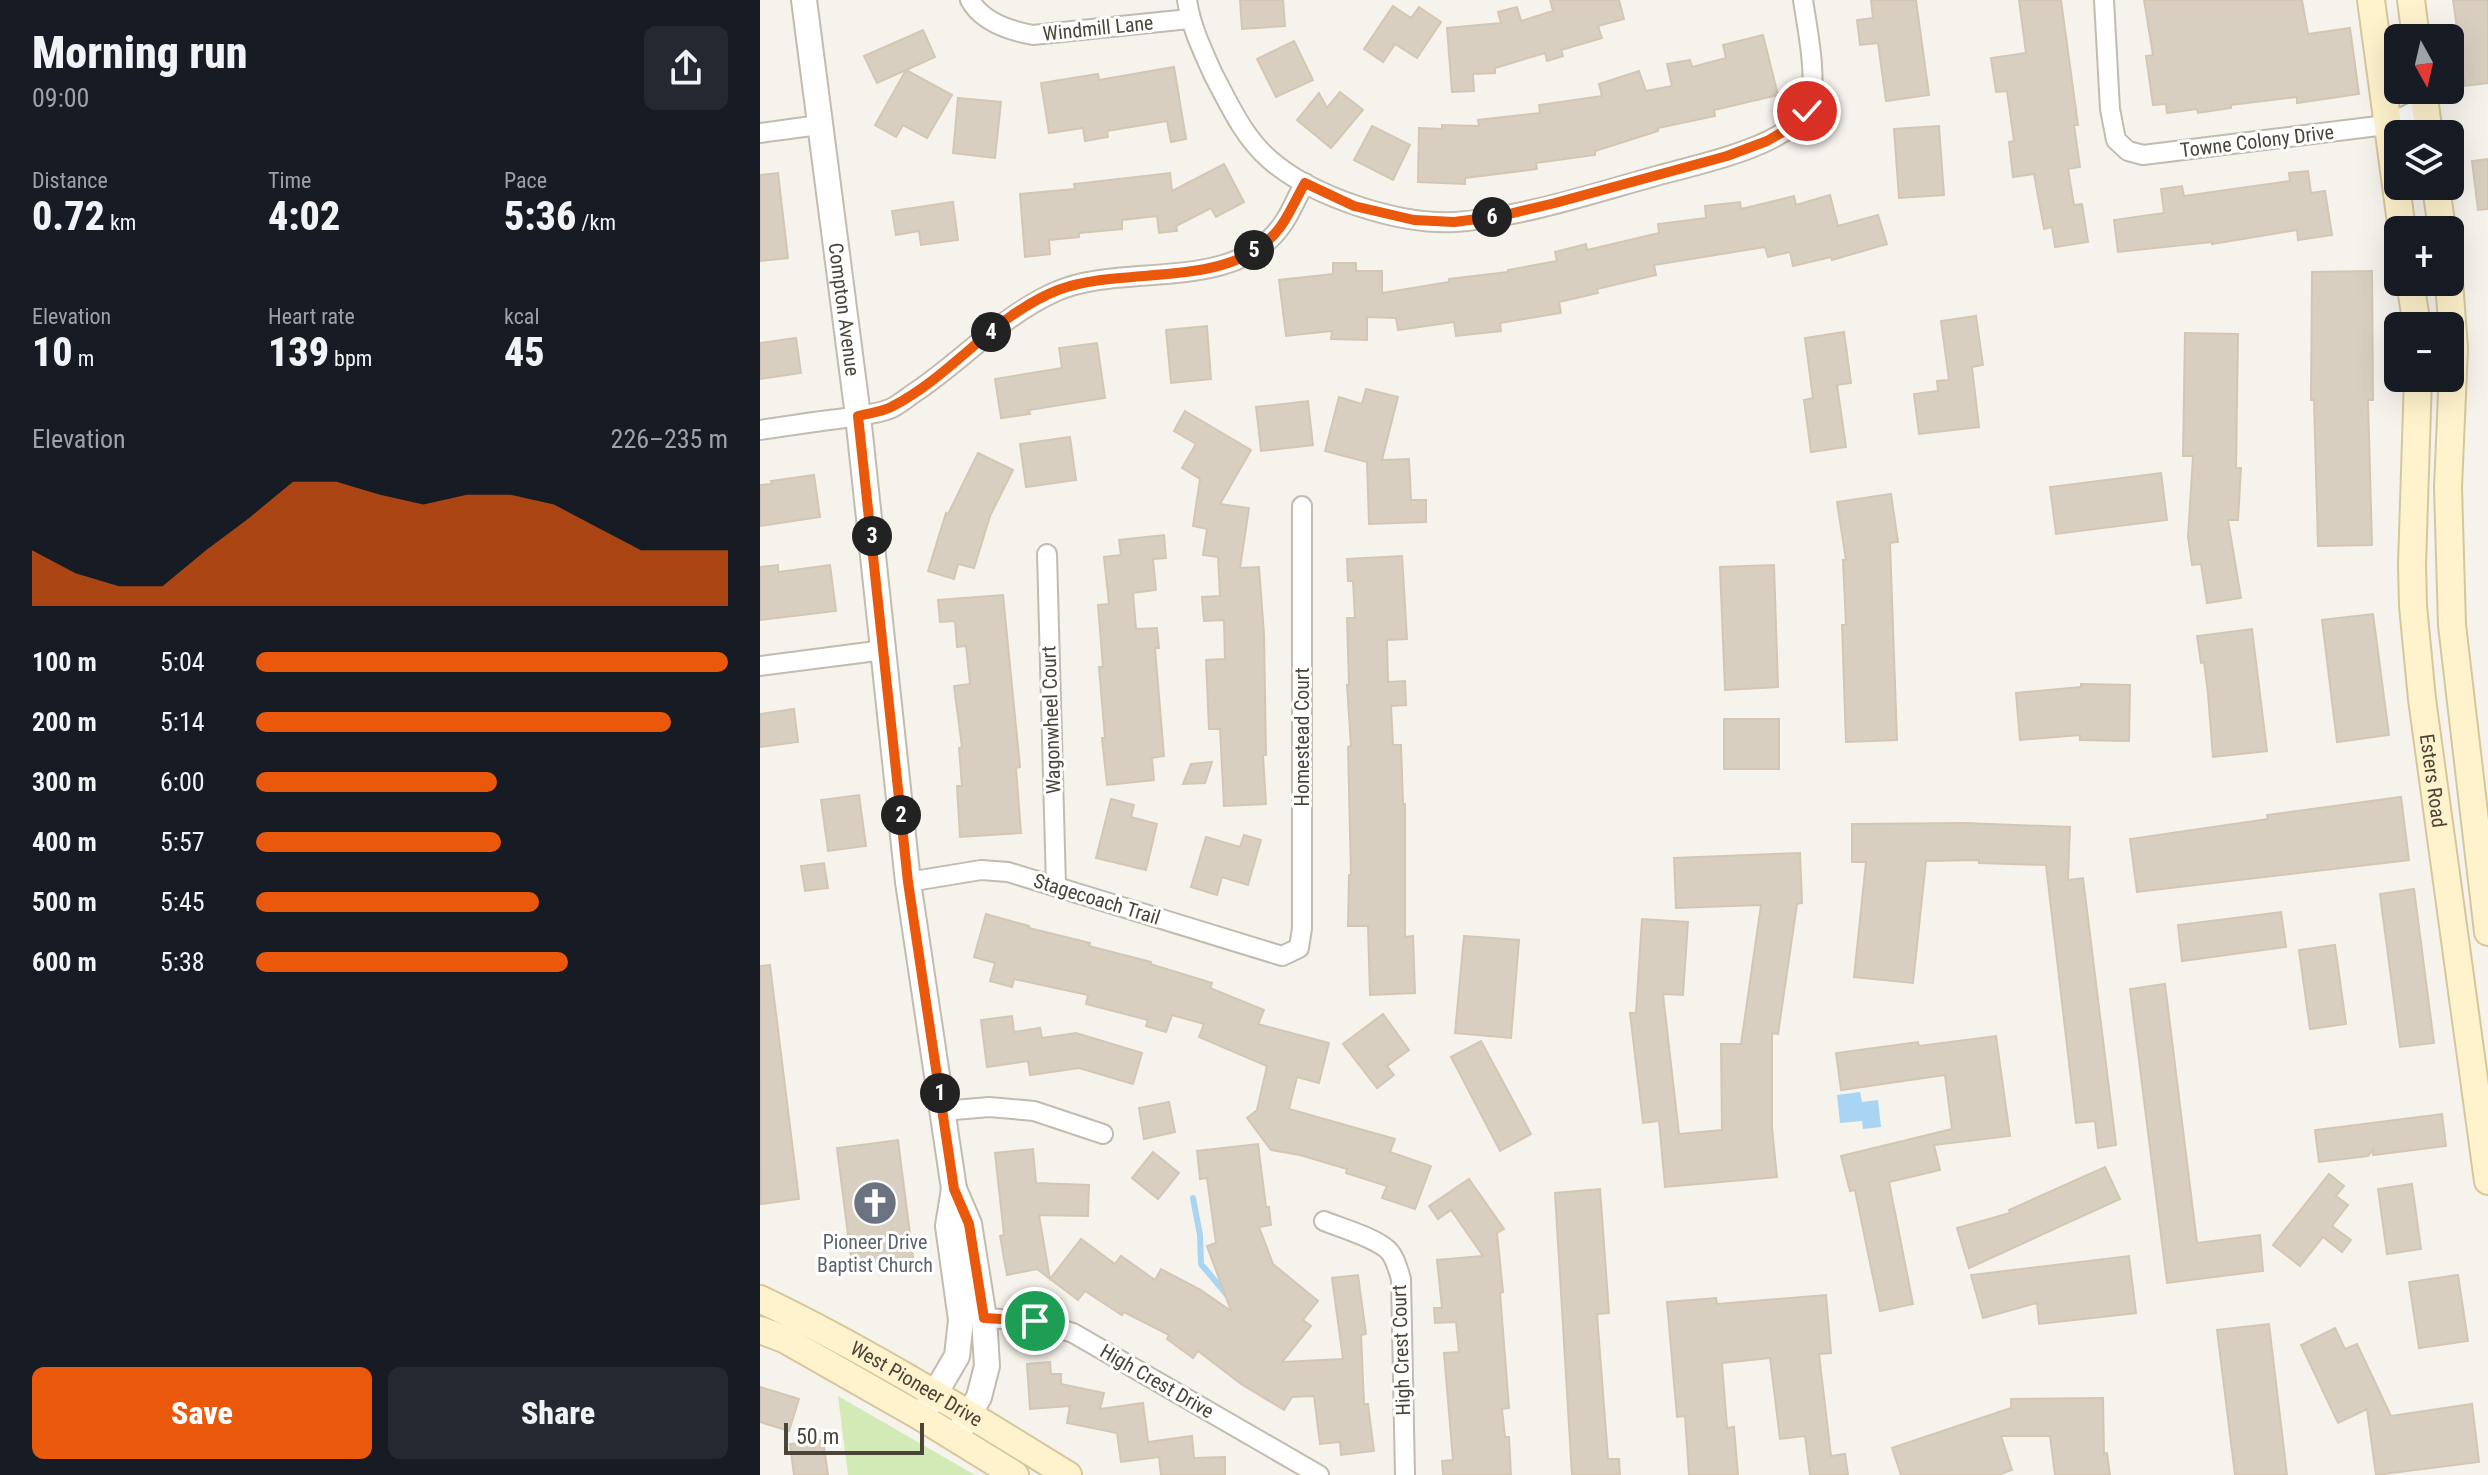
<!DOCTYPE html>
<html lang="en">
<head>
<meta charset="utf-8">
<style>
  body { margin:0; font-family:"Roboto Condensed",sans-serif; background:#242831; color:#f1f3f6; height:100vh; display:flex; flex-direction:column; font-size:30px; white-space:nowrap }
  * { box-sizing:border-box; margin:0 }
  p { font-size:26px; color:#9ea1a6 }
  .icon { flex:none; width:44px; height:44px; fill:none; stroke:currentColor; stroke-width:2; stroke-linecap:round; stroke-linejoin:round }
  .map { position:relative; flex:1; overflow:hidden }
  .details { display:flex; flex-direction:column; background:#171b24; width:760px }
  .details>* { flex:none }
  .needle { width:52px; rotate:172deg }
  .tools { position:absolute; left:1624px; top:24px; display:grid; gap:16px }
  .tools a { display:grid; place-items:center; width:80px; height:80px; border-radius:12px; background:#171b24; box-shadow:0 8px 32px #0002; font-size:40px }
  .scale { position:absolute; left:24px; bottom:20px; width:140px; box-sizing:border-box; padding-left:8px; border:4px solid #4b4439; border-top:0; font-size:22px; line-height:28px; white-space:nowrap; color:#4b4439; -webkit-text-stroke:6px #fff; paint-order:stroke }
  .pin { position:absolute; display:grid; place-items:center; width:68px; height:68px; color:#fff; margin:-34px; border:4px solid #fff; border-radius:50%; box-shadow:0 2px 8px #0007 }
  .km { position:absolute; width:40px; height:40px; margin:-20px; border-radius:50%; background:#222; color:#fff; font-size:22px; line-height:40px; text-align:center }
  .round { display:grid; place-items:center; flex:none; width:84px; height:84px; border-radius:12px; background:#242831 }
  .summary { display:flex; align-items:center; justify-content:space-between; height:136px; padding:0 32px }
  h1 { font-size:44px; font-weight:800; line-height:60px }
  .stats { display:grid; grid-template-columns:repeat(3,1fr); gap:12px; height:136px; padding:8px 32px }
  .stats div { display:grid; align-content:center }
  .stats b { font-size:40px; font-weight:800 }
  .stats small { font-size:22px; font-weight:400 }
  .stats p { font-size:22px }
  .chart { height:224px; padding:16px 32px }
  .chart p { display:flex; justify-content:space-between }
  .chart svg { width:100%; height:144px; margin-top:8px; fill:#ea580c; opacity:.7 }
  .primary-button { display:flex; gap:16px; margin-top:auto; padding:16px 32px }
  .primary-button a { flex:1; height:92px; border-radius:12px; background:#ea580c; color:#fff; font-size:32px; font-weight:800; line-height:92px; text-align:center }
  .primary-button a+a { background:#242831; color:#f1f3f6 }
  ul { padding:0 32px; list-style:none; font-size:26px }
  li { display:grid; grid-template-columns:128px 96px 1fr; align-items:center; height:60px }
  li i { height:20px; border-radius:10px; background:#ea580c }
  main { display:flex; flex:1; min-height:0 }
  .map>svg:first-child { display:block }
  .green { fill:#d2eab5 }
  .water { fill:#a9d4f2 }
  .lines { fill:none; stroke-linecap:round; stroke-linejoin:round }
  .stream { stroke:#a9d4f2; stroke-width:6 }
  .building { fill:#d8cfc1; stroke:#d3c7b4; stroke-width:2 }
  .minor-casing { stroke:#c2bbae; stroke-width:22 }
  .tertiary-casing { stroke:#c2bbae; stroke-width:28 }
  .secondary-casing { stroke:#d6c79b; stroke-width:30 }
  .minor { stroke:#fff; stroke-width:18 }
  .tertiary { stroke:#fff; stroke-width:24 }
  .secondary { stroke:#fff3cd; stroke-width:26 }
  .route-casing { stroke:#fff; stroke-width:16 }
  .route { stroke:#ea580c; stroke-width:10 }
  .labels { text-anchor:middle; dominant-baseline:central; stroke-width:6; stroke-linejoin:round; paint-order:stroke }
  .street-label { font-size:20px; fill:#4b4439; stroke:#fff }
  .worship-label { font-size:20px; fill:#5b616d; stroke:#fff }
</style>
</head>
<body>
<main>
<section class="details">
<div class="summary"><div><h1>Morning run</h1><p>09:00</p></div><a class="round"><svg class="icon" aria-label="share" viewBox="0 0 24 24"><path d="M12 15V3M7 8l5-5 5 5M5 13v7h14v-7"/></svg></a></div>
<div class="stats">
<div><p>Distance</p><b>0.72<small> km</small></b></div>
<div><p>Time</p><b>4:02</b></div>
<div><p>Pace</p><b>5:36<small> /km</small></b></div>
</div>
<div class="stats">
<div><p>Elevation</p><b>10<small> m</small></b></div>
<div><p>Heart rate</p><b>139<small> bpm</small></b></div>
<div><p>kcal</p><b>45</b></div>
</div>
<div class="chart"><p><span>Elevation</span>226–235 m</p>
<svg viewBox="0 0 160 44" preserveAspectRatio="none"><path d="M0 44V27L10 34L20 38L30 38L40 27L50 17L60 6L70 6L80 10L90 13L100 10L110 10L120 13L130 20L140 27L150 27L160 27V44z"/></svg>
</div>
<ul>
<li><b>100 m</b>5:04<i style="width:100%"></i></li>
<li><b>200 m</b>5:14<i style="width:88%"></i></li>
<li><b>300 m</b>6:00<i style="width:51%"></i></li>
<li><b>400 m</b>5:57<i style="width:52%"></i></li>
<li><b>500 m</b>5:45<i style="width:60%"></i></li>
<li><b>600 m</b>5:38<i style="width:66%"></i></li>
</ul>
<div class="primary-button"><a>Save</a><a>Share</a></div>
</section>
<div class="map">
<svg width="1728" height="1475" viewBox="0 0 1728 1475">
  <rect width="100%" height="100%" fill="#f6f3ec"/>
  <polygon class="green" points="78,1396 215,1475 88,1475"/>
  <polygon class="water" points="1100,1092 1102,1102 1118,1100 1121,1127 1103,1129 1102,1121 1080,1123 1077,1095"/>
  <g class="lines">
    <polyline class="stream" points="433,1198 440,1235 441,1264 468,1296"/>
  </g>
  <g class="building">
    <polygon points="480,0 523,0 525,26 482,29"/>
    <polygon points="790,0 859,0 864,19 838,26 842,38 801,50 803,56 787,61 785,53 735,68 735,73 713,74 714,91 692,92 687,28 741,23 738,12 757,7 761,21 793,11"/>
    <polygon points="1111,0 1156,0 1169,95 1126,101 1118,43 1100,45 1097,20 1113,18"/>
    <polygon points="1259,0 1301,0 1318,125 1314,125 1320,167 1308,169 1314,205 1322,204 1328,242 1295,247 1292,227 1284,229 1274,174 1253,177 1249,142 1254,141 1247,91 1236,92 1231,58 1266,53"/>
    <polygon points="1384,0 1542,0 1548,34 1590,28 1599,94 1537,103 1537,97 1471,105 1471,108 1438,113 1437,109 1407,113 1406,104 1393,105 1386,56 1393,55"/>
    <polygon points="1693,0 1728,0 1728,83 1705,86"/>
    <polygon points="633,6 651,18 659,7 681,22 657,58 635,44 623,62 604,49"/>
    <polygon points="163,30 175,57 146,70 192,95 167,138 143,125 136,137 115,125 146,70 117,83 104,56"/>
    <polygon points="1003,35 1018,95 954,110 955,116 898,128 898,131 835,151 835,155 776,163 777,169 705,178 705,184 658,182 659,128 682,129 682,125 719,126 718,120 780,113 779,105 842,96 839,84 879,71 886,91 912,86 907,64 930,60 932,67 966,58 963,45"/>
    <polygon points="534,41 553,80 516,97 497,59"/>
    <polygon points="414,67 426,139 411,142 407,121 347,131 348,137 325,141 323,128 289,133 281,83 338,74 339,80"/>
    <polygon points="580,92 603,110 571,148 537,120 559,93 567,108"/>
    <polygon points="198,98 241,102 235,158 193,153"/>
    <polygon points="612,126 650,145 633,180 594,160"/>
    <polygon points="1179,126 1184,195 1139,198 1134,129"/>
    <polygon points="1728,159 1728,209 1718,210 1712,161"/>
    <polygon points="464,164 484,202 456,217 451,208 416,226 417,231 399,233 397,216 362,220 362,229 319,233 319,237 289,240 290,254 265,257 260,194 315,189 314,184 410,173 412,191"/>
    <polygon points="1548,171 1551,193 1565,191 1572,235 1538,240 1537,230 1452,244 1452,242 1358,252 1354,220 1404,213 1401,189 1422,186 1424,196 1530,181 1529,173"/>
    <polygon points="18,173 28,258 0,261 0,175"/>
    <polygon points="1070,195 1078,226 1118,215 1127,244 1072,260 1071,257 1033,266 1030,252 1008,257 1005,247 894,265 896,275 837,289 838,293 799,302 801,313 740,323 741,331 696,336 694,322 638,330 636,318 607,317 607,340 571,339 572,331 526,336 519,280 573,274 573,263 596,263 596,271 622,271 622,293 689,282 689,279 748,272 748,270 797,261 795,252 826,244 827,250 899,233 898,224 946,218 945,206 980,202 981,209 1034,196 1036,205"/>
    <polygon points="193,202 198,240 161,245 159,231 136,235 132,211"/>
    <polygon points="1612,271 1613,400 1608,400 1612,545 1558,546 1554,400 1551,400 1552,272"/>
    <polygon points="1216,316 1223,365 1212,367 1219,427 1159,434 1154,394 1178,391 1177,381 1189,380 1181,321"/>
    <polygon points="447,326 451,379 411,383 406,330"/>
    <polygon points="1084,332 1091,383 1077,385 1086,447 1051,452 1044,400 1053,398 1045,338"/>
    <polygon points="1425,333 1478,334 1476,468 1481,468 1478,520 1468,520 1481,598 1447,603 1441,564 1432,565 1428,537 1433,456 1423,456"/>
    <polygon points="36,338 41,373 0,379 0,343"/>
    <polygon points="337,343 345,398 269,410 270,414 241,418 235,379 302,368 299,348"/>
    <polygon points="606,389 638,397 622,460 649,459 651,500 666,500 666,522 609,524 607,462 565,451 579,397 602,404"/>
    <polygon points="548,401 553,445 501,451 496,407"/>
    <polygon points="425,411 491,450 460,504 489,508 480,568 499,567 504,634 506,755 503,755 506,804 464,806 460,729 449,729 446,660 465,659 464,620 444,621 442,597 460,596 458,557 443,555 447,529 433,526 440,479 422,468 436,444 414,431"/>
    <polygon points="310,437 316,480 266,487 260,444"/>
    <polygon points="218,453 253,470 230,516 214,568 198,564 194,579 168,571 186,513 188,514"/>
    <polygon points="1401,473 1407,520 1296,534 1290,487"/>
    <polygon points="54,475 60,517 0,526 0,485 12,484 11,481"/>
    <polygon points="1131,494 1138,542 1130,543 1137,740 1086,742 1082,625 1086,625 1083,560 1086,560 1077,502"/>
    <polygon points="404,535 406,558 393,559 396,590 373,593 376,629 397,628 399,648 395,648 404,756 392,758 394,780 347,785 342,738 345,738 339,667 343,667 338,605 349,604 344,557 361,555 359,540"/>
    <polygon points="642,556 647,639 627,640 628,682 645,681 646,705 631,706 633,745 641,745 643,804 645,804 645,937 653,936 655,993 610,995 608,926 588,926 589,875 591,875 588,747 591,746 587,685 589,685 587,618 595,618 593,581 588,581 587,559"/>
    <polygon points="18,565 18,572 70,565 76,611 0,620 0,567"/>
    <polygon points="1014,565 1018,687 965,690 960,567"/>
    <polygon points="243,595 260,767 256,768 261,833 200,837 197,786 202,786 199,748 202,747 194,686 210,684 206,646 197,647 195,621 180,622 178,600"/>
    <polygon points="1613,614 1629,735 1577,742 1562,620"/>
    <polygon points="1492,629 1507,751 1453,757 1448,694 1444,662 1441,663 1437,636"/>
    <polygon points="1321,684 1370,685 1369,741 1320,740 1320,735 1260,740 1256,693 1321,687"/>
    <polygon points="34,709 38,742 0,747 0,714"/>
    <rect x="964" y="719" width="55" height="50"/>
    <polygon points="452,762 445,783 423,784 431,764"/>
    <polygon points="99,795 106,846 68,851 61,800"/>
    <polygon points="1641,797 1649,860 1377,892 1370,839 1508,819 1507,815"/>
    <polygon points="351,799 374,805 371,817 397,824 386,870 336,858"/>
    <polygon points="1205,823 1310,827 1308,880 1323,878 1356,1145 1338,1148 1335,1121 1316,1123 1286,865 1219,863 1219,860 1166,861 1153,983 1094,977 1106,862 1092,862 1092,824"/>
    <polygon points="484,835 501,840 488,885 462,877 457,895 431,887 446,837 480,847"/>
    <polygon points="1040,853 1042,903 1037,904 1018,1034 1012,1033 1012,1128 1017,1177 905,1187 899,1121 883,1123 870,1013 876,1013 882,919 928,922 923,995 903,994 919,1134 962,1130 961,1044 981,1044 1001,905 916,908 914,858"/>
    <polygon points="64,863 68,888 45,891 41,866"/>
    <polygon points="1654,889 1674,1043 1640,1047 1620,894"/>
    <polygon points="1521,912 1526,947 1422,961 1418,925"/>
    <polygon points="226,914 269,926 269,928 330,943 329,946 391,962 390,964 452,983 450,988 504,1010 498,1024 569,1043 559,1083 537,1077 529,1109 635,1139 630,1152 671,1166 655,1209 622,1198 627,1186 586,1173 587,1169 540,1155 511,1150 487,1118 497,1110 507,1066 439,1037 444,1024 412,1015 406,1032 386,1026 388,1020 326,1004 328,995 254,979 252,987 230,981 235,963 214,957"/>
    <polygon points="704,936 759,940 751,1038 695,1033"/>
    <polygon points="1575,945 1586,1024 1550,1029 1539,950"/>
    <polygon points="10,965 39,1199 1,1204 0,966"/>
    <polygon points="1405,984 1437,1243 1500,1235 1503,1271 1407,1283 1370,989"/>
    <polygon points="623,1014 649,1050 627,1066 634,1075 617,1088 583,1044"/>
    <polygon points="252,1016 254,1032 280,1028 282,1038 316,1033 382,1053 373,1084 319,1068 270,1075 268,1061 227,1067 221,1020"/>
    <polygon points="1236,1036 1250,1136 1174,1145 1180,1170 1129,1182 1153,1304 1120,1311 1095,1190 1090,1191 1081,1156 1192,1129 1185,1075 1081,1090 1076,1053 1158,1042 1159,1046"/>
    <polygon points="721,1041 771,1134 740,1151 691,1057"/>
    <polygon points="409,1102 415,1132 384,1139 379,1108"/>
    <polygon points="1682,1114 1686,1146 1613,1155 1613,1150 1608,1156 1559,1162 1555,1130"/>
    <polygon points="138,1140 153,1258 92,1266 77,1148"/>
    <polygon points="498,1144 506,1207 509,1207 511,1225 499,1227 513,1264 558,1301 543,1320 551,1326 522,1362 583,1359 572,1278 598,1275 606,1334 601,1335 604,1404 608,1404 614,1451 581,1455 580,1442 560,1444 554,1396 532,1397 524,1410 481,1384 438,1351 433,1358 407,1339 409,1335 364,1312 362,1315 325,1291 318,1300 277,1269 247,1275 240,1236 244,1235 235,1153 273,1149 276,1183 329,1185 328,1216 279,1215 290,1279 321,1239 355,1264 361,1256 395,1280 401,1269 441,1290 471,1311 447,1246 456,1243 447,1178 440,1179 437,1151"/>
    <polygon points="393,1152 419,1173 398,1199 372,1178"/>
    <polygon points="1345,1167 1360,1199 1209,1268 1197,1228 1250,1213 1249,1210"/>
    <polygon points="1569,1174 1584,1186 1576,1196 1588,1205 1572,1226 1591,1240 1582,1252 1563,1237 1540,1266 1513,1245"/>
    <polygon points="709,1179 744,1229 737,1233 743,1292 740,1293 749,1408 742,1409 745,1437 749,1437 751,1475 683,1475 682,1461 693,1460 684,1353 699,1352 696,1322 675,1323 674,1308 682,1308 677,1260 723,1256 691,1210 678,1219 669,1206"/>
    <polygon points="1652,1184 1661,1249 1627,1254 1618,1189"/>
    <polygon points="840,1189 849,1313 837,1314 848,1459 859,1459 860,1475 812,1475 795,1193"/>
    <polygon points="1369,1256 1376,1313 1279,1324 1277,1303 1223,1318 1211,1275"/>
    <polygon points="1698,1275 1708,1341 1659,1348 1649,1282"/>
    <polygon points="1066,1295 1071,1353 1059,1354 1071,1456 1085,1454 1088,1475 1050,1475 1045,1436 1020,1439 1010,1358 962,1363 967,1428 974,1427 978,1475 929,1475 925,1416 917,1417 907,1302 956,1298 957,1304"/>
    <polygon points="1509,1324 1527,1475 1475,1475 1457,1330"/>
    <polygon points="1575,1328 1585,1349 1597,1344 1631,1416 1712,1404 1719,1462 1616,1475 1607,1409 1578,1423 1541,1345"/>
    <polygon points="290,1362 291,1374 301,1374 301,1384 344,1393 340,1409 383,1403 388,1442 432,1436 434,1458 465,1457 465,1475 401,1475 399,1457 361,1462 357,1433 307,1423 310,1406 270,1409 267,1364"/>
    <polygon points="0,1387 39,1399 29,1431 0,1422"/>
    <polygon points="1343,1398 1344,1454 1347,1453 1350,1475 1295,1475 1290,1436 1241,1436 1252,1470 1238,1475 1141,1475 1132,1448 1251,1408 1251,1399"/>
    <polygon points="63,1440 68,1475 34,1475 30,1444"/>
  </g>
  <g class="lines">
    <g class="minor-casing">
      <g id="minor">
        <path d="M210 0C222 22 251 31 273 35L429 19"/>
        <path d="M427 0C431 27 442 49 453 74 469 104 483 136 509 159 552 197 639 225 695 222 763 217 831 194 896 176 936 165 1021 148 1045 113 1061 90 1047 28 1043 0"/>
        <polyline points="1344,0 1350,109 1356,140 1368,151 1383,155 1626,125 1665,106"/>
        <polyline points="1626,125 1658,134"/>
        <polyline points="0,133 59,125"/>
        <path d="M0 430C26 426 52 422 78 419 95 416 116 415 132 408 140 404 149 396 157 391 204 359 242 316 295 292 363 261 473 295 522 225 531 213 537 196 545 183"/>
        <polyline points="287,554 296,886"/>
        <polyline points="0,666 124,650"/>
        <polyline points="148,882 221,870 248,872 522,956 539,948 542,928 542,506"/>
        <polyline points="183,1111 229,1107 274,1111 343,1134"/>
        <path d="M564 1221C581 1228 614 1237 628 1250 635 1257 638 1269 641 1279L645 1475"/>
        <polyline points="224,1318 275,1321 313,1333 559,1475"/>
      </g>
    </g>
    <g class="tertiary-casing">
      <g id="tertiary">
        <path id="s1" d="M44 0 98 416 148 882 194 1189 209 1224 224 1318 227 1366 219 1397 200 1430"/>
        <polyline points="166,1409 197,1356 201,1320 188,1226 194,1189"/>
      </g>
    </g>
    <g class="secondary-casing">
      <g id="secondary">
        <polyline points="1611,0 1642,230"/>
        <polyline points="1651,0 1656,38"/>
        <polyline points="1663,90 1669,134"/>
        <polyline points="1676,186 1682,230"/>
        <polyline points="1650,282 1657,326"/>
        <polyline points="1689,282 1694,348 1688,487 1692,625 1728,932"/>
        <path id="s2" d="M1658 378 1652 565 1653 606 1662 699 1728 1181"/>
        <path id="s3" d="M0 1299C107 1350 207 1413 308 1475"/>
        <polyline points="0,1330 24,1339 161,1417 255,1475"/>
      </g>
    </g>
    <use href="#minor" class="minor"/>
    <use href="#tertiary" class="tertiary"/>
    <use href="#secondary" class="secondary"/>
  </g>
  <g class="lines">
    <g class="route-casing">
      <path id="route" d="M275 1321 224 1318 209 1224 194 1189 148 882 98 416C109 413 123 412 133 406 193 375 234 315 298 290 367 264 474 292 521 226 530 213 537 197 545 183L594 206 654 220 694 222 741 216 795 203 967 156 1007 141 1035 125 1047 111"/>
    </g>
    <use href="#route" class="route"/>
  </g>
  <defs>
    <g id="church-disc" transform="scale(2.3)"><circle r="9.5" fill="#6b7280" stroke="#fff"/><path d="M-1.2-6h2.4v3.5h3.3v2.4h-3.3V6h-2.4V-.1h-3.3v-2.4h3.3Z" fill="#fff"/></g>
  </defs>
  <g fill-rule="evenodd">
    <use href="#church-disc" x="115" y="1203"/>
  </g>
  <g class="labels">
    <g class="street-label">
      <text transform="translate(338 28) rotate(-6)">Windmill Lane</text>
      <text transform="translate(1497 141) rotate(-7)">Towne Colony Drive</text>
      <text stroke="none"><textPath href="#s1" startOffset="312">Compton Avenue</textPath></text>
      <text transform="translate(291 720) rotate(-92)">Wagonwheel Court</text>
      <text transform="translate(542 737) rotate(-90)">Homestead Court</text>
      <text stroke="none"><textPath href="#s2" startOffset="404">Esters Road</textPath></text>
      <text transform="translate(337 899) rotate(17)">Stagecoach Trail</text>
      <text transform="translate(641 1350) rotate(-92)">High Crest Court</text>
      <text transform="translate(397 1381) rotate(30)">High Crest Drive</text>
      <text stroke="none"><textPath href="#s3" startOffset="178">West Pioneer Drive</textPath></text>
    </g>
    <g class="worship-label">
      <text x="115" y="1242">Pioneer Drive<tspan x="115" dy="23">Baptist Church</tspan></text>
    </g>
  </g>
</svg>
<div class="tools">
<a><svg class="needle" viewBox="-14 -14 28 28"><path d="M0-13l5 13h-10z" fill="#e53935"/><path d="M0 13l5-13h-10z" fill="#9ea1a6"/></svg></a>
<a><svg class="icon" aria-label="layers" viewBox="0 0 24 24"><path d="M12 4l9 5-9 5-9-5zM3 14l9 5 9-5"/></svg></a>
<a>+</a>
<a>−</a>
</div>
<div class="scale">50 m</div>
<div class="pin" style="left:275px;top:1321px;background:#1e9e55"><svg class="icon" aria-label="arrive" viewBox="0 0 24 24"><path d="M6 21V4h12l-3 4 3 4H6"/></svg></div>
<div class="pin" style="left:1047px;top:111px;background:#d93025"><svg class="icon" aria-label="check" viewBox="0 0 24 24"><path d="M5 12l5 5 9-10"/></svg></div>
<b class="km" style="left:180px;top:1093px">1</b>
<b class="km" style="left:141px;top:815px">2</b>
<b class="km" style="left:112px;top:536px">3</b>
<b class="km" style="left:231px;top:332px">4</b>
<b class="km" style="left:494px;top:250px">5</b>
<b class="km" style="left:732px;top:217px">6</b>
</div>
</main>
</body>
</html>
